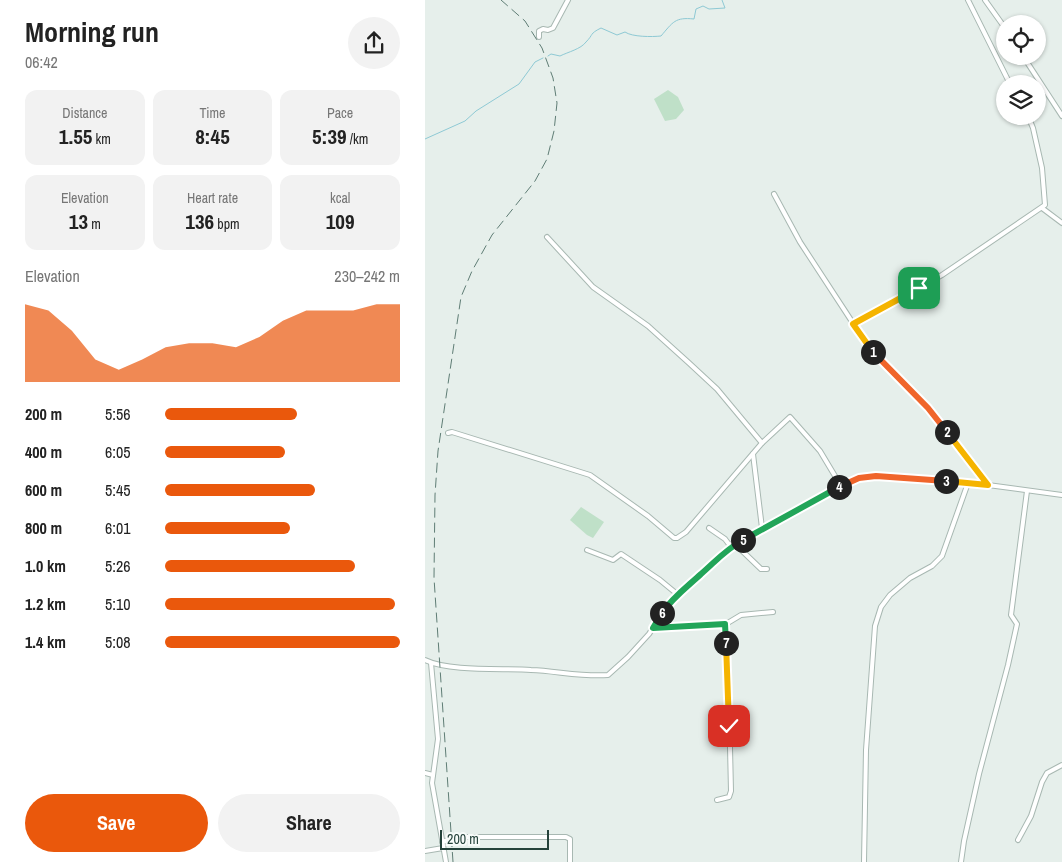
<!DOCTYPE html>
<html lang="en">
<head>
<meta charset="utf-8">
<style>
  body { margin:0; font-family:"Archivo Narrow",sans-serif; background:#f2f2f2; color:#222; height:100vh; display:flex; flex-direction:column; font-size:19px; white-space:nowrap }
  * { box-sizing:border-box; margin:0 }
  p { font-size:16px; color:#767676 }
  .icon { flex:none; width:28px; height:28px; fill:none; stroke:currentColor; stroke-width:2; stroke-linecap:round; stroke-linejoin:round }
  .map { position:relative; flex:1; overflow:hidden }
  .side { display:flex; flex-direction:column; background:#fff; width:425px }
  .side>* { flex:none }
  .fabs { position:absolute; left:571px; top:15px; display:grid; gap:10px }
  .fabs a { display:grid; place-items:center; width:50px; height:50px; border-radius:50%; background:#fff; box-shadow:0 1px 4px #0004; font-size:25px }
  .scale { position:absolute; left:15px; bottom:12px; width:109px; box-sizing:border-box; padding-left:5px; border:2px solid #24423a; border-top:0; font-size:14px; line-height:18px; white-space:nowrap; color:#24423a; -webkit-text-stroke:4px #f7fbf9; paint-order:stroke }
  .pin { position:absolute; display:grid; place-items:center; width:42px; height:42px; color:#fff; margin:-21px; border-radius:10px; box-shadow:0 2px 8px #0006 }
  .km { position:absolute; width:25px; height:25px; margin:-12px; border-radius:50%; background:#222; color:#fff; font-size:14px; line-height:25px; text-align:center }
  .round { display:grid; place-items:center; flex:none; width:52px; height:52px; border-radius:26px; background:#f2f2f2 }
  .head { display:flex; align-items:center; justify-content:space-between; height:85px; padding:0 25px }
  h1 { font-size:28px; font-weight:700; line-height:38px }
  .figures { display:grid; grid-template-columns:repeat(3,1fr); gap:8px; height:85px; padding:5px 25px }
  .figures div { display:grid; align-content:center; border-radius:12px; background:#f2f2f2; text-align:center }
  .figures b { font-size:21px; font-weight:700 }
  .figures small { font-size:14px; font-weight:400 }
  .figures p { font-size:14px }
  .chart { height:140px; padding:10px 25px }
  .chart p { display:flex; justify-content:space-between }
  .chart svg { width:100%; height:90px; margin-top:5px; fill:#ea580c; opacity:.7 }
  .primary-button { display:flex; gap:10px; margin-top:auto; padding:10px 25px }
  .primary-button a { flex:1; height:58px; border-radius:30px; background:#ea580c; color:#fff; font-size:20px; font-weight:700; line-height:58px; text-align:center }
  .primary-button a+a { background:#f2f2f2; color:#222 }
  ul { padding:0 25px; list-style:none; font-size:16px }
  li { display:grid; grid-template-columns:80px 60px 1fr; align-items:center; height:38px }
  li i { height:12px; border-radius:6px; background:#ea580c }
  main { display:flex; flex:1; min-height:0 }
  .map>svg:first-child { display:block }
  .green { fill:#bfe0c8 }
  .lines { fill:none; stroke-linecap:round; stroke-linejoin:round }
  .stream { stroke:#8ec9d4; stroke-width:1 }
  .minor-casing { stroke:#a8b8b2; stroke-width:6 }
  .minor { stroke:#fff; stroke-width:4 }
  .rail { stroke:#5f7d75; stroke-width:1; stroke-dasharray:10 5; stroke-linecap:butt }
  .split-1-casing { stroke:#fff; stroke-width:10 }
  .split-2-casing { stroke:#fff; stroke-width:10 }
  .split-3-casing { stroke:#fff; stroke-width:10 }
  .split-4-casing { stroke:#fff; stroke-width:10 }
  .split-5-casing { stroke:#fff; stroke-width:10 }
  .split-6-casing { stroke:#fff; stroke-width:10 }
  .split-7-casing { stroke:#fff; stroke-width:10 }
  .split-8-casing { stroke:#fff; stroke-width:10 }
  .split-1 { stroke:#f5b400; stroke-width:6 }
  .split-2 { stroke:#f0652b; stroke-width:6 }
  .split-3 { stroke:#f5b400; stroke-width:6 }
  .split-4 { stroke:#f0652b; stroke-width:6 }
  .split-5 { stroke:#22a559; stroke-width:6 }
  .split-6 { stroke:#22a559; stroke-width:6 }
  .split-7 { stroke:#22a559; stroke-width:6 }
  .split-8 { stroke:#f5b400; stroke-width:6 }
</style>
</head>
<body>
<main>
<section class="side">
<div class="head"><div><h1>Morning run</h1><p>06:42</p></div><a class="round"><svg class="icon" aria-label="share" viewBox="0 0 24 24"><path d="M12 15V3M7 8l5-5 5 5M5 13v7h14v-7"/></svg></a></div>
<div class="figures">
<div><p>Distance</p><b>1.55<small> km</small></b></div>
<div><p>Time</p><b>8:45</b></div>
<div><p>Pace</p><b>5:39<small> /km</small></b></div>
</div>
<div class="figures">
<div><p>Elevation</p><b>13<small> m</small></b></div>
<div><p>Heart rate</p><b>136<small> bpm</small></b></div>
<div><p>kcal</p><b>109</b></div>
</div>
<div class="chart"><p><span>Elevation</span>230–242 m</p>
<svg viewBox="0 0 160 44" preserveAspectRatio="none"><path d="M0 44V6L10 9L20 19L30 33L40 38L50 33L60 27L70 25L80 25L90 27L100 22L110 14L120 9L130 9L140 9L150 6L160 6V44z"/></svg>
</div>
<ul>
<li><b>200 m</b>5:56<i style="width:56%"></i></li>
<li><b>400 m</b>6:05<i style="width:51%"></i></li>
<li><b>600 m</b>5:45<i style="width:64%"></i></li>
<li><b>800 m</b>6:01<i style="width:53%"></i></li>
<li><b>1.0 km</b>5:26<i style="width:81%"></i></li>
<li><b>1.2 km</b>5:10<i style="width:98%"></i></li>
<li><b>1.4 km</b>5:08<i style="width:100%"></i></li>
</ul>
<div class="primary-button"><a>Save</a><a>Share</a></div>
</section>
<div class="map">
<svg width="637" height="862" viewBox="0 0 637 862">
  <rect width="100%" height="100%" fill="#e6efeb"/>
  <g class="green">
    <polygon points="243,90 253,97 259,110 251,119 240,121 229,99"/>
    <polygon points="156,507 179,522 168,538 162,535 145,520"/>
  </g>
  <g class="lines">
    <g class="stream">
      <path d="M123 56 126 54 135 56C143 52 156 49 161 42 169 34 164 34 176 28L192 35 200 32C207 37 227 37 236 36 248 22 250 17 269 19L271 9 278 6 284 9 300 8 297 0"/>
      <polyline points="0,139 40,121 51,111 94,84 110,62 118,58"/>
    </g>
    <g class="minor-casing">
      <g id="minor">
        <polyline points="543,0 585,84"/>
        <polyline points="560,0 580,28"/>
        <polyline points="114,37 114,31 118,29 123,30 128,28 143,0"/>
        <polyline points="598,56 637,116"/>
        <polyline points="349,194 375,242 439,340 451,355 503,408 563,485"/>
        <polyline points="617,208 637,223"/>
        <polyline points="122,237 168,287 223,326 264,363 292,389 337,443"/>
        <polyline points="428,324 517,275 620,205 617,168 608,128 603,116"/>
        <polyline points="23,433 27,432 165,475 223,516 249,538 252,538 261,532 337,443 365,417 395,451 416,486"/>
        <polyline points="328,454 337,528"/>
        <polyline points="284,528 300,539 306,547"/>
        <polyline points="310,544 336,569 342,569"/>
        <polyline points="162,550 188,560 196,554 235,580 252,594"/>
        <polyline points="228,628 301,624 316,615 348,612"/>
        <path d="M0 660C25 672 78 668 106 670 132 671 157 677 183 675L203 657 224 634 247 599 303 548 416 486 434 478 451 476 563 485 637 495"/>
        <polyline points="6,663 13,739 7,783 21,862"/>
        <polyline points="0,773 8,775"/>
        <polyline points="292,800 304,797 306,791 303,660 300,624"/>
        <polyline points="593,840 606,816 617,782 622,773 637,765"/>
        <polyline points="17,842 32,837 141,837 145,839 145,862"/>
        <polyline points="0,851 18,848"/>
        <polyline points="439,862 441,750 450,626 456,607 465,595 485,578 507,566 517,556 543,483"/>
        <polyline points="536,862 539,841 554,774 583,665 592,624 586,615 602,491"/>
      </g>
    </g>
    <use href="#minor" class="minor"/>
    <polyline class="rail" points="28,862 9,578 10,495 13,451 36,297 47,271 67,235 110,181 122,159 129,131 132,103 128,78 117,48 100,21 76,0"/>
  </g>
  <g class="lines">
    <g class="split-1-casing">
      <polyline id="split-1" points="448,352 428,324 494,288"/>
    </g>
    <g class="split-2-casing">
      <polyline id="split-2" points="448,352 503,408 522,432"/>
    </g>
    <g class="split-3-casing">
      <polyline id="split-3" points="521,481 563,485 522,432"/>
    </g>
    <g class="split-4-casing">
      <polyline id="split-4" points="414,487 434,478 451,476 521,481"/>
    </g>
    <g class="split-5-casing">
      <polyline id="split-5" points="318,540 414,487"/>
    </g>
    <g class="split-6-casing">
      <path id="split-6" d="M237 613C248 597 262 587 276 574 291 561 300 550 318 540"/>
    </g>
    <g class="split-7-casing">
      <polyline id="split-7" points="237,613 228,628 300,624 301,643"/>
    </g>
    <g class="split-8-casing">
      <polyline id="split-8" points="301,643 304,726"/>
    </g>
    <use href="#split-1" class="split-1"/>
    <use href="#split-2" class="split-2"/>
    <use href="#split-3" class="split-3"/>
    <use href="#split-4" class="split-4"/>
    <use href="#split-5" class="split-5"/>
    <use href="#split-6" class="split-6"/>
    <use href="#split-7" class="split-7"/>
    <use href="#split-8" class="split-8"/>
  </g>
</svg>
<div class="fabs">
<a><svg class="icon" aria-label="locate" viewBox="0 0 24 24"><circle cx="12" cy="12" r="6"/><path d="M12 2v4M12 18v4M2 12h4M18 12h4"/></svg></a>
<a><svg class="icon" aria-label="layers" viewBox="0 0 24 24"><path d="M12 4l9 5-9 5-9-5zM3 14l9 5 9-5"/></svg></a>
</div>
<div class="scale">200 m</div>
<div class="pin" style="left:494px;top:288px;background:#1e9e55"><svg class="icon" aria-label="arrive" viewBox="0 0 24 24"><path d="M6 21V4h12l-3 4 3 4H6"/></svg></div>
<div class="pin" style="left:304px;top:726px;background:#d93025"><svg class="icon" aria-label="check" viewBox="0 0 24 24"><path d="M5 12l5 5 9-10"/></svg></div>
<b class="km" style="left:448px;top:352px">1</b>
<b class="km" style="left:522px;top:432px">2</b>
<b class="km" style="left:521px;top:481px">3</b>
<b class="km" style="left:414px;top:487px">4</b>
<b class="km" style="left:318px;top:540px">5</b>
<b class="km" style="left:237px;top:613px">6</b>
<b class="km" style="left:301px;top:643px">7</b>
</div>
</main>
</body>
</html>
